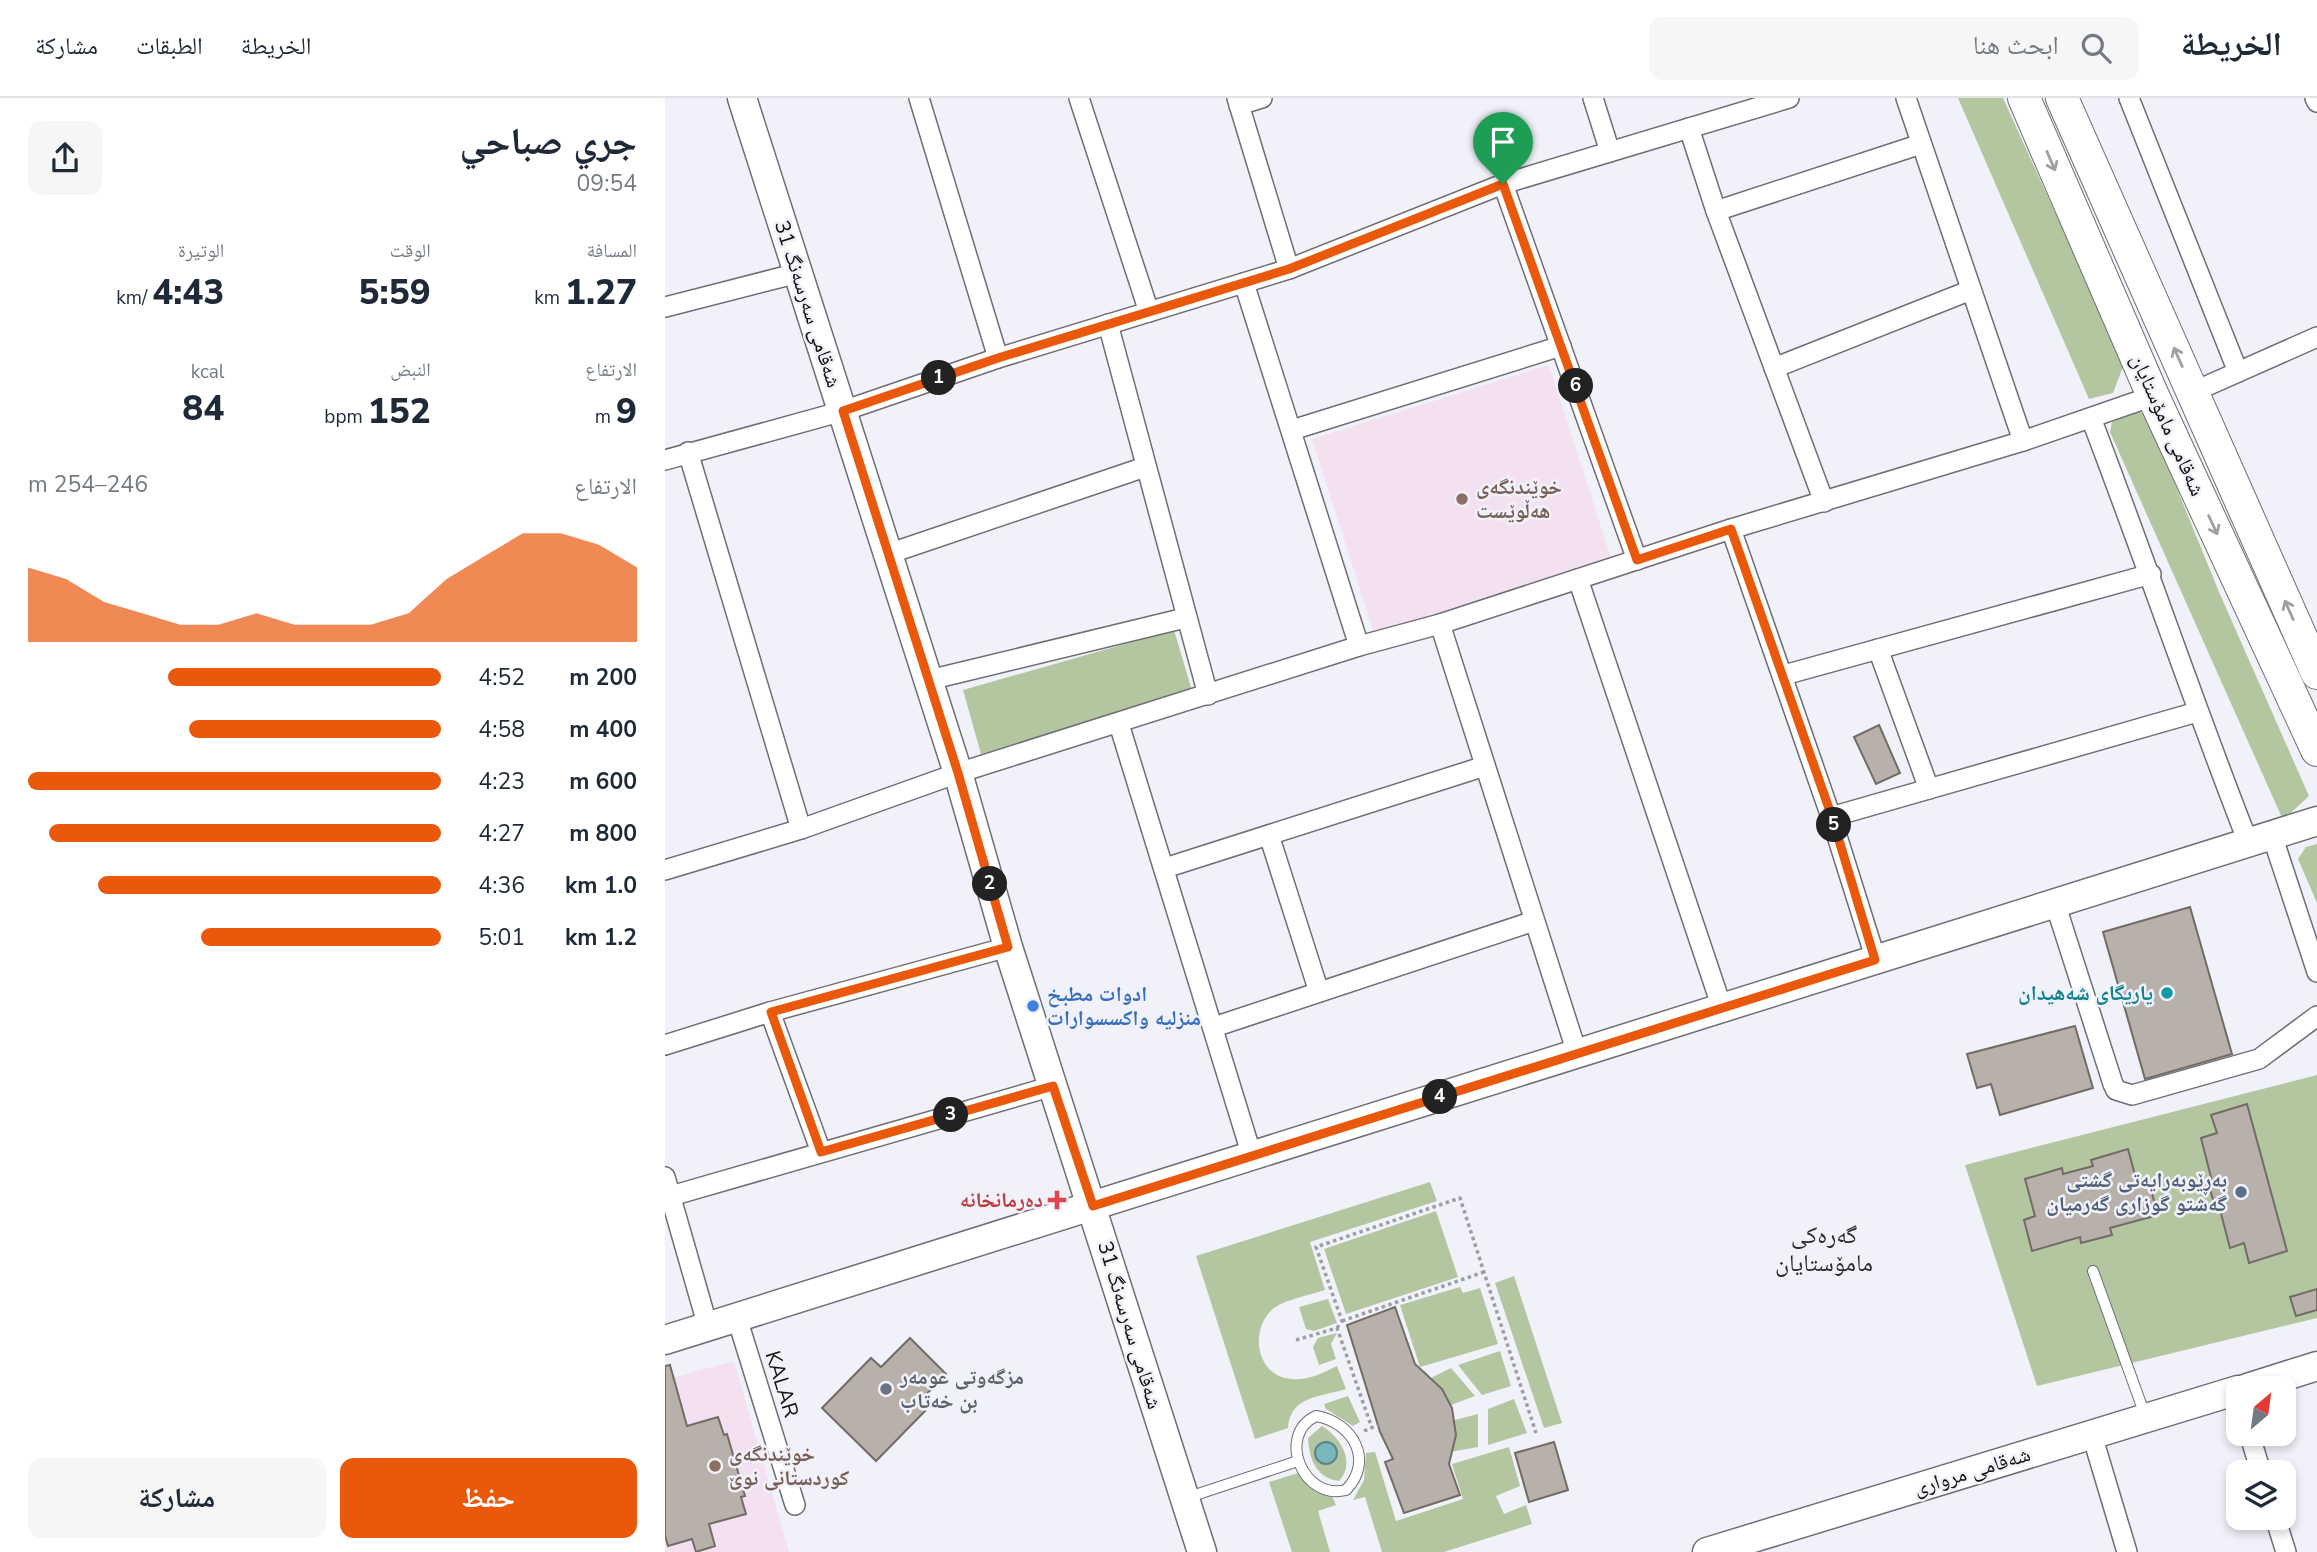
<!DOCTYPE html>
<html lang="ar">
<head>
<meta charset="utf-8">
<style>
  body { margin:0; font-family:"Nunito Sans","Noto Naskh Arabic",sans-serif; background:#f6f6f7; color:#1f2937; direction:rtl; height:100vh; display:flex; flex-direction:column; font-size:26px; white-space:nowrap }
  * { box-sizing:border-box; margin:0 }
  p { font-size:23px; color:#747a83 }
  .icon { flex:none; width:38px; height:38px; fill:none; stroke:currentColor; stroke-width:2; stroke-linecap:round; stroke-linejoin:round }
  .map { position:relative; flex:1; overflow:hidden; direction:ltr }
  .panel { display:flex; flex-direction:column; background:#fff; width:665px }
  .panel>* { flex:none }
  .needle { width:46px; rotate:29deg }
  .controls { position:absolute; left:1561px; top:1278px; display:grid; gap:14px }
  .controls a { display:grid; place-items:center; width:70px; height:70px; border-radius:14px; background:#fff; box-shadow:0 4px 10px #0003; font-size:35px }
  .pin { position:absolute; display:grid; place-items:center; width:60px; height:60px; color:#fff; margin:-72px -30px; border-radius:50% 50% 50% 0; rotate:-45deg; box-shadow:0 0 7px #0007 }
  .pin .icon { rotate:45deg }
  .km { position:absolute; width:35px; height:35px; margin:-18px; border-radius:50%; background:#222; color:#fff; font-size:19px; line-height:35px; text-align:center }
  .round { display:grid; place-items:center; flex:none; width:74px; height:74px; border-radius:14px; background:#f6f6f7 }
  .summary { display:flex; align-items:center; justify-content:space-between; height:119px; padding:0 28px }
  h1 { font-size:38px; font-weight:800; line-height:52px }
  .figures { display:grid; grid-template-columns:repeat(3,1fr); gap:10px; height:119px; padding:7px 28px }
  .figures div { display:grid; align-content:center }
  .figures b { font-size:35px; font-weight:800 }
  .figures small { font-size:19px; font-weight:400 }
  .figures p { font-size:19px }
  .chart { height:196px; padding:14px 28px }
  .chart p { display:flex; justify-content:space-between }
  .chart svg { width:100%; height:126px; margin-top:7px; fill:#ea580c; opacity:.7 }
  .cta { display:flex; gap:14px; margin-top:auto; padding:14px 28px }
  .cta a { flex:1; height:80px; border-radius:14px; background:#ea580c; color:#fff; font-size:28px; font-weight:800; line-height:80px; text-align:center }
  .cta a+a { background:#f6f6f7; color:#1f2937 }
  ul { padding:0 28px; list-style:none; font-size:23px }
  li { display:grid; grid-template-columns:112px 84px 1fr; align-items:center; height:52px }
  li i { height:18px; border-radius:9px; background:#ea580c }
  header { display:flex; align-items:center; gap:42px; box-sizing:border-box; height:98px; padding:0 35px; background:#fff; border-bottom:2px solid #e0e1e3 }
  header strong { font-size:33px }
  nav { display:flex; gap:38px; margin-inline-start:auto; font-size:24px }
  .search { width:490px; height:63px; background:#f6f6f7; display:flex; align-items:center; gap:18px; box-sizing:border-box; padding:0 24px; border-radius:14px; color:#747a83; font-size:26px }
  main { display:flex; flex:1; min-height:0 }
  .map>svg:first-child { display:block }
  .education { fill:#f3e1f2 }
  .green { fill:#b3c6a0 }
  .water { fill:#7ab6ba; stroke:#5a8488; stroke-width:2 }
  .building { fill:#b7b0ab; stroke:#726c67; stroke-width:2 }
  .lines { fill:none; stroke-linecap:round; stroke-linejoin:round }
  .lane-casing { stroke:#6e6e74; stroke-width:12 }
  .street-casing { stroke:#6e6e74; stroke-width:22 }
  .secondary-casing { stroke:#6e6e74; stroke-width:31 }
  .primary-casing { stroke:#6e6e74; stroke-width:34 }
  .path { stroke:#9d9da4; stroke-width:3.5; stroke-dasharray:3.5 3.5; stroke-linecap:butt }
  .lane { stroke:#fff; stroke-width:10 }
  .street { stroke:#fff; stroke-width:19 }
  .secondary { stroke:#fff; stroke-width:28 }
  .primary { stroke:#fff; stroke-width:32 }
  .oneway { stroke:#a0a0a1 }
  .route-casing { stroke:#fff; stroke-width:14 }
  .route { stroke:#ea580c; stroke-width:9 }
  .education-dot { fill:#8d6e63; stroke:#f1f1f9; stroke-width:2.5 }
  .culture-dot { fill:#0f9aa8; stroke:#f1f1f9; stroke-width:2.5 }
  .shop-dot { fill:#3f7fe0; stroke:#f1f1f9; stroke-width:2.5 }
  .service-dot { fill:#5c6f8a; stroke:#f1f1f9; stroke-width:2.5 }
  .health-dot { fill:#e0444e; stroke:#f1f1f9; stroke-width:2.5 }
  .worship-dot { fill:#6b7280; stroke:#f1f1f9; stroke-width:2.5 }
  .labels { text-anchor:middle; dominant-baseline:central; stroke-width:5; stroke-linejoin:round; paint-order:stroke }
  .street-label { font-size:21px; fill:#111114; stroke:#f1f1f9 }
  .education-label { font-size:21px; font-weight:bold; fill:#785e54; stroke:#f1f1f9; text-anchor:start }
  .culture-label { font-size:21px; font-weight:bold; fill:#0d838f; stroke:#f1f1f9; text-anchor:end }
  .shop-label { font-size:21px; font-weight:bold; fill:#366cbe; stroke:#f1f1f9; text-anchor:start }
  .service-label { font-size:21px; font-weight:bold; fill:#4e5e75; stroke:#f1f1f9; text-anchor:end }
  .health-label { font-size:21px; font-weight:bold; fill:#be3a42; stroke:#f1f1f9; text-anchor:end }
  .worship-label { font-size:21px; font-weight:bold; fill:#5b616d; stroke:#f1f1f9; text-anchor:start }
  .quarter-label { font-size:24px; fill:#2a292f; stroke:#f1f1f9 }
</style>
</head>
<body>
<header>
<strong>الخريطة</strong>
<div class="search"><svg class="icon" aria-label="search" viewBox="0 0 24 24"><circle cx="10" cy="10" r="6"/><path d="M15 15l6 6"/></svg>ابحث هنا</div>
<nav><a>الخريطة</a><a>الطبقات</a><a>مشاركة</a></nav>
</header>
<main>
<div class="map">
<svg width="1652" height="1454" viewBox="0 0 1652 1454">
  <rect width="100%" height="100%" fill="#f1f1f9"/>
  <g class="education">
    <polygon points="884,267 946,460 709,535 647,341"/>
    <polygon points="69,1263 124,1454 0,1454 0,1282"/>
  </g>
  <g class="green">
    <polygon points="1293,0 1338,0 1459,266 1448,295 1424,301"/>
    <polygon points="1474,314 1482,317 1554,494 1644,698 1618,722 1445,334 1447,324"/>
    <polygon points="509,532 528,596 316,656 298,592"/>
    <polygon points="1652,746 1652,805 1633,761 1641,749"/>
    <polygon points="1652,977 1652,1220 1372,1288 1300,1067"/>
    <path d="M765 1084 772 1103 645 1144 660 1192C645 1197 622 1201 609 1210 584 1230 590 1278 626 1281 642 1283 658 1275 672 1268L681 1291C655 1299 625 1298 623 1330L590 1341 531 1158Z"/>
    <polygon points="771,1113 793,1179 681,1216 659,1151"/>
    <polygon points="849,1178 897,1325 879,1330 830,1185"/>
    <polygon points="795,1189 798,1195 815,1190 833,1246 755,1269 735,1207"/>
    <polygon points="663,1201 672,1225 649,1233 641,1231 634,1209"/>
    <polygon points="672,1235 666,1246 671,1261 654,1267 648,1249 653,1240"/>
    <polygon points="835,1253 846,1288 817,1297 793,1267"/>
    <polygon points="786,1270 810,1298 783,1308 762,1282"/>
    <polygon points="683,1298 695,1324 688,1328 661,1311 659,1306"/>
    <polygon points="849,1301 862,1335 823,1347 823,1311"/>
    <polygon points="813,1316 813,1349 785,1354 786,1323"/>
    <path d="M657 1328C676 1340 691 1364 674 1383 651 1380 644 1361 643 1340Z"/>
    <polygon points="844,1349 855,1388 831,1398 839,1416 861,1407 867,1426 779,1454 717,1454 700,1399 688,1402 699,1382 701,1355 710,1354 731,1423 798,1401 787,1366"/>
    <polygon points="633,1375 651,1394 667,1398 671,1407 653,1413 665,1454 627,1454 604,1384"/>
  </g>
  <circle class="water" cx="661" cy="1355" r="11"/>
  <g class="building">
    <polygon points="1214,627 1235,675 1211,686 1189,639"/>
    <polygon points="1525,809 1567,956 1480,981 1438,834"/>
    <polygon points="1410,928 1428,990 1335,1017 1326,986 1312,990 1302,956"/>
    <polygon points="1582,1006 1622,1153 1584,1165 1579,1145 1565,1150 1553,1104 1549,1105 1543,1085 1547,1083 1536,1040 1552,1035 1546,1017"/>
    <polygon points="1463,1051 1473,1088 1484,1085 1493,1117 1445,1130 1447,1137 1416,1145 1415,1139 1367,1153 1359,1122 1370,1118 1360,1081 1397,1070 1398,1076 1428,1068 1426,1062"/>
    <polygon points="1652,1191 1652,1212 1631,1218 1625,1199"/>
    <polygon points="730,1209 750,1266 777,1291 787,1310 791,1337 784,1366 795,1397 739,1415 720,1364 728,1361 715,1334 682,1227"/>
    <polygon points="245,1240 281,1276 252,1306 260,1313 211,1363 157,1310 206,1260 216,1269"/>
    <polygon points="5,1267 22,1328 53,1319 59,1337 62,1336 80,1398 76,1399 81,1416 44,1426 50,1448 31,1454 27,1441 3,1448 0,1438 0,1268"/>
    <polygon points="889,1344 903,1392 864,1404 850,1355"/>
  </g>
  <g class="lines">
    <g class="lane-casing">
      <g id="lane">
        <polyline points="1428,1173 1480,1317"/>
        <path d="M651 1318C687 1324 710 1362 681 1392 638 1403 611 1337 651 1318Z"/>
        <polyline points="521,1400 633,1363"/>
      </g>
    </g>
    <g class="street-casing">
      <g id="street">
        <polyline points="254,0 333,260"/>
        <polyline points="414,0 484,214"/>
        <polyline points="572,0 624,171"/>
        <polyline points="928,0 945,54"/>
        <polyline points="1241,0 1358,343"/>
        <polyline points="1464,0 1573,274"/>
        <polyline points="1650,0 1652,4"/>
        <polyline points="574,7 597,0"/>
        <polyline points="1024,30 1051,113 1159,404"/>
        <polyline points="838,86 972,462"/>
        <polyline points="1051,113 1256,46"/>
        <polyline points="579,185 694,548"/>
        <polyline points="0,209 133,175"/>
        <polyline points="443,226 543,597"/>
        <polyline points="1109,270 1306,192"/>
        <polyline points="1528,294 1652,239"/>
        <path d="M1426 320C1480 461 1528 604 1583 744"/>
        <polyline points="627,332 896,248"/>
        <polyline points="23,354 136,731"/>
        <polyline points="0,362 178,313 333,260 624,171 838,86 1124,0"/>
        <polyline points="1066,431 1166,719 1211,862"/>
        <polyline points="223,456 480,369"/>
        <polyline points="913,481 1057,910"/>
        <polyline points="775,526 912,955"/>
        <polyline points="1213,551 1264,691"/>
        <polyline points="1119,577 1486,476"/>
        <polyline points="264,582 520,520"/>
        <polyline points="454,626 587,1058"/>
        <polyline points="1166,719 1532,614"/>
        <polyline points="604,737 654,894"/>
        <polyline points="1607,737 1652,874"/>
        <polyline points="500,770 820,668"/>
        <polyline points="0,772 136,731 293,675 694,548 775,526 1066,431 1358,343 1488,298"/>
        <polyline points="1390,805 1448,986 1451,992 1467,997 1594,961 1652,918"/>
        <polyline points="105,914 156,1054"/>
        <polyline points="549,929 869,823"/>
        <polyline points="0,947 105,914 343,849"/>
        <polyline points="0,1079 43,1229"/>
        <polyline points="6,1098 388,988"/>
        <polyline points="72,1220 130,1407"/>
        <polyline points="1584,1335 1596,1374"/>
        <polyline points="1427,1337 1462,1454"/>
        <polyline points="1610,1419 1621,1454"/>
      </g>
    </g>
    <g class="secondary-casing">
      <g id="secondary">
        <polyline points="77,0 293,675 343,849 537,1454"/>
        <polyline points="0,1242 1652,723"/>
        <polyline points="1582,1290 1652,1268"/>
        <polyline points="1042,1454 1573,1292"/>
      </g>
    </g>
    <g class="primary-casing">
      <g id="primary">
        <polyline points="1359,0 1488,298 1652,652"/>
        <polyline points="1397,0 1652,575"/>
      </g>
    </g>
    <g class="path">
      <polyline points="677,1223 819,1174"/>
      <polyline points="672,1230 677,1223 651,1149 795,1100 871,1335"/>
      <polyline points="631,1242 672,1230 707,1330"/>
      <polyline points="699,1333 713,1327"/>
    </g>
    <use href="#lane" class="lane"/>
    <use href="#street" class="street"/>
    <use href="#secondary" class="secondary"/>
    <use href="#primary" class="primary"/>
  </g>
  <defs><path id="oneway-shaft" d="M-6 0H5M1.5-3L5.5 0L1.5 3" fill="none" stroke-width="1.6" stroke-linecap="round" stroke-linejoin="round" transform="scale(1.75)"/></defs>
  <g class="oneway">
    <use href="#oneway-shaft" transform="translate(1386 63) rotate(67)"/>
    <use href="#oneway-shaft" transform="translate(1513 259) rotate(-114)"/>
    <use href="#oneway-shaft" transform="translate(1548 427) rotate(65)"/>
    <use href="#oneway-shaft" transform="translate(1624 512) rotate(-114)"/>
  </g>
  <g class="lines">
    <g class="route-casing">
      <polygon id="route" points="838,86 972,462 1066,431 1167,719 1210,862 428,1108 388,988 156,1054 106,914 343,849 293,675 178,313 333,260 624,171"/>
    </g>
    <use href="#route" class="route"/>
  </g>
  <g class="education-dot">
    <circle cx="797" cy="401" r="7"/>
    <circle cx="50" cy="1368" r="7"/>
  </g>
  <circle class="culture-dot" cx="1502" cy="895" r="7"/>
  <circle class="shop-dot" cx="368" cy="908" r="7"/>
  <circle class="service-dot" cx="1576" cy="1094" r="7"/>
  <path class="health-dot" d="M388.5 1091.5h7v7h7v7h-7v7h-7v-7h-7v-7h7z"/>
  <circle class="worship-dot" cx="221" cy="1291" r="7"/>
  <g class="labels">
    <g class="street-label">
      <text transform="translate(143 206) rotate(72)">شەقامی سەرسەنگ 31</text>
      <text transform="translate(1503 327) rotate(66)">شەقامی مامۆستایان</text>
      <text transform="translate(465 1227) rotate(73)">شەقامی سەرسەنگ 31</text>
      <text transform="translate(117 1286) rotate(73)">KALAR</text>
      <text transform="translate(1307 1373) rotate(-17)">شەقامی مرواری</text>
    </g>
    <g class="education-label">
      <text x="811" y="389">خوێندنگەی<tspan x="811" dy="24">هەڵوێست</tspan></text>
      <text x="64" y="1356">خوێندنگەی<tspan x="64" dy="24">کوردستانی نوێ</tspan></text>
    </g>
    <g class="culture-label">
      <text x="1488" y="895">یاریگای شەهیدان</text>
    </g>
    <g class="shop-label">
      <text x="382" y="896">ادوات مطبخ<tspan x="382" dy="24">منزليه واكسسوارات</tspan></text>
    </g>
    <g class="service-label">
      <text x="1562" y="1082">بەڕێوبەرایەتی گشتی<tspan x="1562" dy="24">گەشتو گوزاری گەرمیان</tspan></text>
    </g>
    <g class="health-label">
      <text x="378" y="1102">دەرمانخانە</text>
    </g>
    <g class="worship-label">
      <text x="235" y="1279">مزگەوتی عومەر<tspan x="235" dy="24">بن خەتاب</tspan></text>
    </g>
    <g class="quarter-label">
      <text x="1159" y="1137">گەرەکی<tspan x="1159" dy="28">مامۆستایان</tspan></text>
    </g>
  </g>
</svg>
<div class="controls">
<a><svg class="needle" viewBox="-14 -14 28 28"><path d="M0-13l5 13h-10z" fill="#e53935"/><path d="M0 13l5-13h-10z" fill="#747a83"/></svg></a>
<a><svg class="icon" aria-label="layers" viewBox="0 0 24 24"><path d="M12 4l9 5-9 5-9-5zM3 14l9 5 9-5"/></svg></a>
</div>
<div class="pin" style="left:838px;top:86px;background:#1e9e55"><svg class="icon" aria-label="arrive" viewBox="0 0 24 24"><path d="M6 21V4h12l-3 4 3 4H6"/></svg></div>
<b class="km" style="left:274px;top:280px">1</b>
<b class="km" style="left:325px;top:786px">2</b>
<b class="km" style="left:286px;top:1017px">3</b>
<b class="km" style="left:775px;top:999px">4</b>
<b class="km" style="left:1169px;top:727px">5</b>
<b class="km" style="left:911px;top:288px">6</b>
</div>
<section class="panel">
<div class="summary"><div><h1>جري صباحي</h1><p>09:54</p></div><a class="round"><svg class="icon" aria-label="share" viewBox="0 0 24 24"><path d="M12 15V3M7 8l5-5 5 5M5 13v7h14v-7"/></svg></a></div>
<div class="figures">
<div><p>المسافة</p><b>1.27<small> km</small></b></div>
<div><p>الوقت</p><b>5:59</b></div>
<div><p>الوتيرة</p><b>4:43<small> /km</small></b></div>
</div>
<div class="figures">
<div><p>الارتفاع</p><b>9<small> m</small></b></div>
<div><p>النبض</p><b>152<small> bpm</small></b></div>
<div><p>kcal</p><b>84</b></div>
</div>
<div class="chart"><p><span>الارتفاع</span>246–254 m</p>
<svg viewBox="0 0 160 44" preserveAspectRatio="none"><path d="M0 44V18L10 22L20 30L30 34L40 38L50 38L60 34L70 38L80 38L90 38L100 34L110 22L120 14L130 6L140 6L150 10L160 18V44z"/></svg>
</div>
<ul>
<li><b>200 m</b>4:52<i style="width:66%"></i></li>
<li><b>400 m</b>4:58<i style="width:61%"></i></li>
<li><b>600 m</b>4:23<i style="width:100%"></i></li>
<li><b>800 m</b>4:27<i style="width:95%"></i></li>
<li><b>1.0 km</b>4:36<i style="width:83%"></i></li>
<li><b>1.2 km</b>5:01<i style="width:58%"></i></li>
</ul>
<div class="cta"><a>حفظ</a><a>مشاركة</a></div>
</section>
</main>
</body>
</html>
